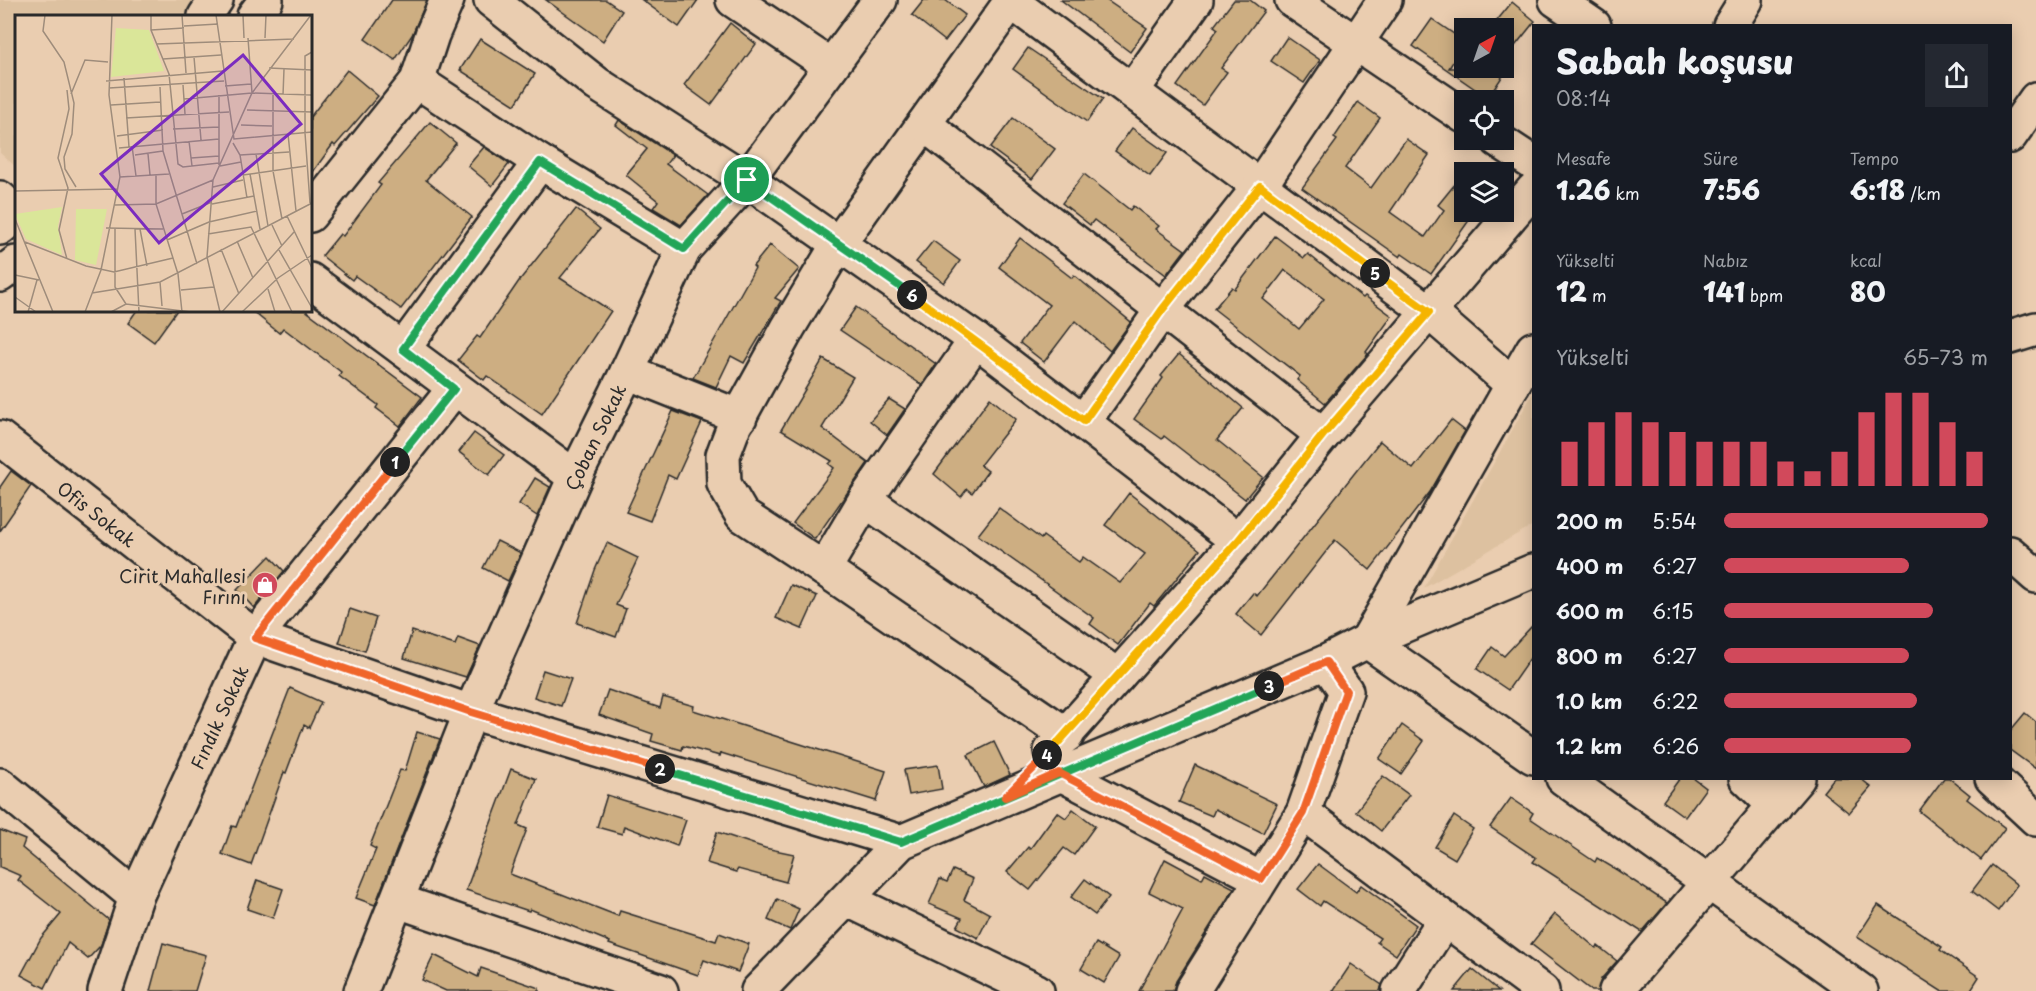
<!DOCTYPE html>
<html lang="tr">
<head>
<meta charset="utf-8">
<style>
  body { margin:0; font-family:"Playpen Sans",sans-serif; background:#242831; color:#f1f3f6; height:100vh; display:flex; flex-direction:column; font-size:22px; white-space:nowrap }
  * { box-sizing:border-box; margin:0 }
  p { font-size:20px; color:#9ea1a6 }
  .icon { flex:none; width:33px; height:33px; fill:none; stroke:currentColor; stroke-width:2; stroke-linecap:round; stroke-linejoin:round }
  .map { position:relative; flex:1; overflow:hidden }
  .details { position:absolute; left:1532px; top:24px; width:480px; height:756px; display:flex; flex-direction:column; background:#171b24; border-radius:0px; box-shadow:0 3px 15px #0003 }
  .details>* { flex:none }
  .needle { width:39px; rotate:40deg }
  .buttons { position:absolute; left:1454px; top:18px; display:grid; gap:12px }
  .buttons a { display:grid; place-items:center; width:60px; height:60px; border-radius:0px; background:#171b24; box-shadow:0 3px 15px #0003; font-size:30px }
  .pin { position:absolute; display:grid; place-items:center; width:51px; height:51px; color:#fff; margin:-26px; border:3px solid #fff; border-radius:50%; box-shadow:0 2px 6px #0007 }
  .km { position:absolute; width:30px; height:30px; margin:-15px; border-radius:50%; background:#222; color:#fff; font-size:16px; line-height:30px; text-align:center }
  .round { display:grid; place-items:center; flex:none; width:63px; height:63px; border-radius:0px; background:#242831 }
  .head { display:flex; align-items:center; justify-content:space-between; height:102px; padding:0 24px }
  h1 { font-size:33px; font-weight:800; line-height:45px }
  .metrics { display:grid; grid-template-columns:repeat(3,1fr); gap:9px; height:102px; padding:6px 24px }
  .metrics div { display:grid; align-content:center }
  .metrics b { font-size:26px; font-weight:800 }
  .metrics small { font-size:16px; font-weight:400 }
  .metrics p { font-size:16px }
  .chart { height:168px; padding:12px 24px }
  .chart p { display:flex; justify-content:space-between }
  .chart svg { width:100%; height:108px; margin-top:6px; stroke:#d1495b; stroke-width:6 }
  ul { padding:0 24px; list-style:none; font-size:20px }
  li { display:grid; grid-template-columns:96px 72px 1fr; align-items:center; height:45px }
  li i { height:15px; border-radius:8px; background:#d1495b }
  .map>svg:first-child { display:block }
  .built { fill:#ddc1a0 }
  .building { fill:#cdae82; stroke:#2b2b2b; stroke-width:1.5; fill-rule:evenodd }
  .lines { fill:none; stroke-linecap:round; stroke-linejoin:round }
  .minor-casing { stroke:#2b2b2b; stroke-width:38 }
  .major-casing { stroke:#2b2b2b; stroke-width:38 }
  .minor { stroke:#eacdb0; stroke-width:33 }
  .major { stroke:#eacdb0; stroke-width:33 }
  .split-1-casing { stroke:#fff; stroke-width:12 }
  .split-2-casing { stroke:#fff; stroke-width:12 }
  .split-3-casing { stroke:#fff; stroke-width:12 }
  .split-4-casing { stroke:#fff; stroke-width:12 }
  .split-5-casing { stroke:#fff; stroke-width:12 }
  .split-6-casing { stroke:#fff; stroke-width:12 }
  .split-7-casing { stroke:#fff; stroke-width:12 }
  .split-1 { stroke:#22a559; stroke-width:8 }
  .split-2 { stroke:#f0652b; stroke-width:8 }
  .split-3 { stroke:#22a559; stroke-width:8 }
  .split-4 { stroke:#f0652b; stroke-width:8 }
  .split-5 { stroke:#f5b400; stroke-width:8 }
  .split-6 { stroke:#f5b400; stroke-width:8 }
  .split-7 { stroke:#22a559; stroke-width:8 }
  .labels { text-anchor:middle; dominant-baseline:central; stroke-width:6; stroke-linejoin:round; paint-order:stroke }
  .street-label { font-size:18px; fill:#2b2b2b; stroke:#eacdb0 }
  .poi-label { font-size:18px; fill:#2b2b2b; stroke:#eacdb0; text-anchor:end }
  .inset-road { fill:none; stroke:#9e8c7b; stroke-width:1.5 }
  .view { fill:#7b2cbf; fill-opacity:0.15; stroke:#7b2cbf; stroke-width:3 }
  .inset-edge { fill:none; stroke:#2b2b2b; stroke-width:3 }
</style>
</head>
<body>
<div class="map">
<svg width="2036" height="991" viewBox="0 0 2036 991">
  <rect width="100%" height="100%" fill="#eacdb0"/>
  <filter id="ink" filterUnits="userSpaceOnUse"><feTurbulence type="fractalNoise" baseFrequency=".0167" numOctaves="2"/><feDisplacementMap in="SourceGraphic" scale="12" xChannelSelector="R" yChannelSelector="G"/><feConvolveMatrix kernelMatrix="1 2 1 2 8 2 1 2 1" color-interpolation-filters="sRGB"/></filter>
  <g filter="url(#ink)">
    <g class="built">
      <polygon points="0,0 199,0 186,16 16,16 16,167 0,153"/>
      <polygon points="1533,393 1533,525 1424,588"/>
    </g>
    <g class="building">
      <polygon points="392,0 427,0 412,35 395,60 365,39"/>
      <polygon points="546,0 606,0 622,11 603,41"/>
      <polygon points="642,0 698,0 679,27"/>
      <polygon points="924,0 945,0 965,15 945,41 912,15"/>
      <polygon points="1061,0 1106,0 1147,28 1130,52"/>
      <polygon points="1234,0 1250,0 1264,11 1221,68 1227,72 1203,105 1177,86 1218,29 1214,26"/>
      <polygon points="1512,2 1535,21 1503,61 1503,28 1491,28"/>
      <polygon points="1432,19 1464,41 1464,45 1449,68 1508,68 1488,98 1413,46"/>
      <polygon points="730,23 756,44 711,105 684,85"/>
      <polygon points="1287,37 1320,60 1304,83 1271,61"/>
      <polygon points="480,39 535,74 515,105 460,70"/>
      <polygon points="1028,48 1103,99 1087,122 1013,69"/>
      <polygon points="347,70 378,96 335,146 333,144 310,176 310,117"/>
      <polygon points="1358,102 1380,118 1345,168 1371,188 1406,139 1429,155 1390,212 1425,237 1444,210 1438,205 1464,173 1464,212 1475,212 1431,274 1402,254 1400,257 1302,188 1337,140 1334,138"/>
      <polygon points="1013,118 1055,149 1032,179 990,148"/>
      <polygon points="619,120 673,155 666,164 708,195 681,225 653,208 658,201 626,175 647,149 616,125"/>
      <polygon points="430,122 456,143 426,180 472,217 401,309 355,276 352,280 322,256 340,234 343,236 381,185 378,183"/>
      <polygon points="1132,128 1167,153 1150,176 1115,151"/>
      <polygon points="484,147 509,164 492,186 468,166"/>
      <polygon points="1084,174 1130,210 1133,206 1159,226 1156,229 1185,250 1166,275 1094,220 1090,225 1062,203"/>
      <polygon points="576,209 600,229 560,278 611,311 542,414 487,376 484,380 458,360 477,336 480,338 519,281"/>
      <path d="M1275 236 1304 258 1308 254 1363 298 1365 296 1392 316 1366 352 1368 354 1325 403 1297 380 1300 376 1214 309 1232 287 1235 289ZM1285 270 1324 299 1299 329 1263 299Z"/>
      <polygon points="1020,238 1072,278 1074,275 1131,322 1110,351 1075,321 1044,362 1020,343 1049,305 999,267"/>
      <polygon points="933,241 960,261 944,283 916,262"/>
      <polygon points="770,245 799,269 775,298 781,301 744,363 731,356 716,387 693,378 755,268 753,266"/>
      <polygon points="856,307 936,364 922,385 840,330"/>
      <polygon points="137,310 177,310 154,342 128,323"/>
      <polygon points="251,310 305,310 422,397 400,426 376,408 378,405 339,376 341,372 283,328 279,333"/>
      <polygon points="1179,354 1243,408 1217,440 1263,477 1245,499 1164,436 1162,439 1134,419 1163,378 1161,376"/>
      <polygon points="823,359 853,377 822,428 868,463 815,539 793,523 834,468 829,464 832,461 781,430"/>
      <polygon points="990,398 1016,419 980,465 988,471 972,493 967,489 961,497 934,474"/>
      <polygon points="889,399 905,409 887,435 870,421"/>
      <polygon points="673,411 702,422 676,479 668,475 650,521 626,512"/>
      <polygon points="1451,420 1465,431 1430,492 1370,570 1335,540 1261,635 1236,614 1253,593 1257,596 1380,441 1413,469"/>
      <polygon points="474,433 504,455 489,475 459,452"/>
      <polygon points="11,471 31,486 0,531 0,487"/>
      <polygon points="535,478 550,487 537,516 519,504"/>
      <polygon points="1129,493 1200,550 1154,606 1150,603 1118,645 1090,624 1094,618 978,535 999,508 1041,539 1043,536 1079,562 1083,557 1120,583 1145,554 1105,525"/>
      <polygon points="497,541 521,553 508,581 483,568"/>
      <polygon points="607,543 638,558 616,605 626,609 616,637 577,623 595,570"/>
      <polygon points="270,556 284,571 254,608 237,590"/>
      <polygon points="791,585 817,596 802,629 776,618"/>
      <polygon points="350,609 376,618 365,651 339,643"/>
      <polygon points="1533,625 1533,654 1508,690 1477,669 1492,647 1504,656"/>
      <polygon points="412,631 455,645 458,638 480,646 466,677 404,658"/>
      <polygon points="543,670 571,679 561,706 534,697"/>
      <polygon points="290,688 321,702 309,728 304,725 286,773 284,772 251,865 222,854 232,826 236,827"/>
      <polygon points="608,690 660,708 663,697 694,706 693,710 886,771 876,801 721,753 720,756 683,746 682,750 651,741 653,734 599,715"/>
      <polygon points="2025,713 2036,722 2036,769 2010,750 2010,731"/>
      <polygon points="1402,725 1424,741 1401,774 1379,759"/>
      <polygon points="417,732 440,739 375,905 356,898 376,849 370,846 400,770 405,771"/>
      <polygon points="994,742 1010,775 984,787 968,755"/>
      <polygon points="938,765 942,789 909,795 904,770"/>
      <polygon points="1195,765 1277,804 1263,833 1215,809 1212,816 1179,802"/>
      <polygon points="511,769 536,779 518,825 527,829 510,874 618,916 620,911 716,941 719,933 749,944 738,972 704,960 698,975 609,944 610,942 530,909 529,911 466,890"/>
      <polygon points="1383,776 1409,795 1381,831 1356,811"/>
      <polygon points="1680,778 1693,778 1706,788 1685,817 1663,801"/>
      <polygon points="1834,778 1860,778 1871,787 1849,813 1823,792"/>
      <polygon points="1944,778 1949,778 1970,795 1967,799 2005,828 1981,860 1919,811"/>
      <polygon points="607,795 686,820 677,846 624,826 622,834 597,827"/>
      <polygon points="1511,798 1533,813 1530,818 1595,862 1597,858 1617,870 1667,903 1642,932 1533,862 1536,858 1490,827"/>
      <polygon points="1073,809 1095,826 1074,855 1064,848 1030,890 1007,872 1028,847 1030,849 1057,812 1066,818"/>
      <polygon points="1454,816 1473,829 1455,859 1435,847"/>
      <polygon points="0,830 25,840 22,848 109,920 101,945 88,959 68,943 45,988 21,975 41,938 61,914 18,880 21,876 0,867"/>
      <polygon points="717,832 765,848 794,854 786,882 738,869 736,872 707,863"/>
      <polygon points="1165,859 1202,879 1205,873 1234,888 1176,981 1173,991 1139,991 1183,909 1149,892"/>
      <polygon points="1318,864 1356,892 1361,885 1416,925 1396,955 1377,942 1380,938 1323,901 1320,906 1298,889"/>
      <polygon points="1992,865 2017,885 1998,911 1972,891"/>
      <polygon points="953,870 973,879 964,900 990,914 978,938 957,927 962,918 929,904 940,879 947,882"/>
      <polygon points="1085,879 1109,897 1095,915 1071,897"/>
      <polygon points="257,880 283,889 273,918 247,909"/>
      <polygon points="777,899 799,909 790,930 768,920"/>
      <polygon points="1878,905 1942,947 1940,950 1979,977 1970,991 1941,991 1857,937"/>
      <polygon points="1555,914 1596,948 1598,946 1617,961 1601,979 1598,991 1592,991 1531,944"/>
      <polygon points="163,943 206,955 195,991 150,991"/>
      <polygon points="1096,943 1119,957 1104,983 1081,969"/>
      <polygon points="434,955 478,977 481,968 539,988 539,991 446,991 422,980"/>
      <polygon points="1351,964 1382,985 1380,991 1333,991"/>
      <polygon points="1472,969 1499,991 1454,991"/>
    </g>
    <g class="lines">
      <g class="minor-casing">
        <g id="minor">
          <polyline points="491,0 597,84 747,180 976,340 1238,541"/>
          <polyline points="733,0 831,66"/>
          <polyline points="1009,0 1429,312 1513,385"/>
          <polyline points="1012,0 839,243 788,328 734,426 723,455 724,484 742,515 824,569 1067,735"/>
          <polyline points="1292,0 1464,116"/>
          <polyline points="1556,0 1594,26"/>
          <polyline points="1730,26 1746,0"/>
          <polyline points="417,81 540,162 684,249"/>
          <polyline points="1132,91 1196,0"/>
          <polyline points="924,124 1323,435"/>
          <polyline points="2010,136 2036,99"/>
          <polyline points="1498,140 1533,163"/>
          <polyline points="0,198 16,213"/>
          <polyline points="310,215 417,81 432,35 447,0"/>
          <polyline points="310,280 575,477"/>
          <polyline points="2010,337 2036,329"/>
          <polyline points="403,349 540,162"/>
          <polyline points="1533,349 1367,641 1533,757"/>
          <polyline points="627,372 740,417"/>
          <polyline points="1084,421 1162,310 1260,186 1385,0"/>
          <polyline points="0,438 255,637 471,712 901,842"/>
          <polyline points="865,500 1118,676"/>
          <polyline points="2010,553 2036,576"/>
          <polyline points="824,569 865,500 976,340"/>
          <polyline points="1051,751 1238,541 1323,435 1533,190"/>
          <polyline points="1059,773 1261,879"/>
          <polyline points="1563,778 1861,991"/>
          <polyline points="1746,778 1775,806"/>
          <polyline points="1992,778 2036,819"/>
          <polyline points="0,785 136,897"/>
          <polyline points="1303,813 1542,991"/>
          <polyline points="848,900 1037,991"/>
          <polyline points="398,901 661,991"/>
          <polyline points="105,991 136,897 255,637 454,389"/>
          <polyline points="361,991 471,712 575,477 627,372 684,249 747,180 880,0"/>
          <polyline points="758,991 901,842 1326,662 1367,641 1533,571"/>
          <polyline points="1192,991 1303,813 1346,691 1326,662"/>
          <polyline points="1399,991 1445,919"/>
          <polyline points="1616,991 1798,778"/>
        </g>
      </g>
      <g class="major-casing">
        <g id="major">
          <polyline points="205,16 216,0"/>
          <polyline points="254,16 266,0"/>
          <polyline points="0,228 16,215"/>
          <polyline points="0,275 16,263"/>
        </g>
      </g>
      <use href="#minor" class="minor"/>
      <use href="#major" class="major"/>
    </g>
  </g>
  <g class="lines" filter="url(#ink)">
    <g class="split-1-casing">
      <polyline id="split-1" points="395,462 454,389 403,349 540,162 684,249 747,180"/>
    </g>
    <g class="split-2-casing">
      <polyline id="split-2" points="395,462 255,638 471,712 660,769"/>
    </g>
    <g class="split-3-casing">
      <polyline id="split-3" points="660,769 901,842 1269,686"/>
    </g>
    <g class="split-4-casing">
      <polyline id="split-4" points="1047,755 1005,797 1059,773 1261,879 1303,813 1346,691 1326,662 1269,686"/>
    </g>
    <g class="split-5-casing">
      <polyline id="split-5" points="1047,755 1238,541 1323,435 1429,312 1375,273"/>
    </g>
    <g class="split-6-casing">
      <polyline id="split-6" points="912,295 1084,421 1162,310 1260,186 1375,273"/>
    </g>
    <g class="split-7-casing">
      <polyline id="split-7" points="747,180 912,295"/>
    </g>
    <use href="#split-1" class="split-1"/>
    <use href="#split-2" class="split-2"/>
    <use href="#split-3" class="split-3"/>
    <use href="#split-4" class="split-4"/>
    <use href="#split-5" class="split-5"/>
    <use href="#split-6" class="split-6"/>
    <use href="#split-7" class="split-7"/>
  </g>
  <defs>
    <g id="shop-disc" transform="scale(1.35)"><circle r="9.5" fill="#d1495b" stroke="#eacdb0"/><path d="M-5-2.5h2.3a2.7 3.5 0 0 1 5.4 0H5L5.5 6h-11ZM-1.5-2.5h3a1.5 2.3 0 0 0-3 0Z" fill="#fff"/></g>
  </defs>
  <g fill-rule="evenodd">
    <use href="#shop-disc" x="265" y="585"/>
  </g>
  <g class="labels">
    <g class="street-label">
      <text transform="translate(595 437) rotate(-64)">Çoban Sokak</text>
      <text transform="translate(97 514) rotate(38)">Ofis Sokak</text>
      <text transform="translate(219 717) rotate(-65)">Fındık Sokak</text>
    </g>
    <g class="poi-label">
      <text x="246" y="575">Cirit Mahallesi<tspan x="246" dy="21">Fırını</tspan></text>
    </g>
  </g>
  <g transform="translate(15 15)">
    <rect width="297" height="297" fill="#eacdb0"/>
    <path d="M101 13 134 15 149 56 96 62ZM47 192 43 211 47 240 11 224 0 199ZM61 194H92L81 250 60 245Z" fill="#dae699"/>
    <path class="inset-road" d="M30 0 28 16 49 47 59 88 57 119 49 142 50 154 61 172M136 0V15L154 59 163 149 168 152 204 148M167 0 171 58M201 0 219 124 297 117M228 0 229 23M169 11 203 9M136 15 169 13M233 23 237 78M250 23 251 0M141 29 279 24M179 42 186 125M148 44 206 40M254 53 297 55M109 63 114 132M91 66 208 56M168 70 170 99M210 71 236 69M145 72 148 136 182 249M94 73 209 66M56 79 70 45 93 47M258 80V156L267 204M268 80 269 54M169 84 237 78 297 80M96 90 145 87M232 95 297 97M111 103 214 97M226 110 257 111M158 114 204 112M273 119 281 196M102 121 148 115M174 126 177 151M218 128 225 140 232 183M117 131 121 161M104 133 204 124M133 139 135 160M241 139 253 211M120 140 148 136M225 140 274 137M176 143 204 141M204 150V80M205 151 226 147M235 159 245 214M141 160V189L163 259 167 297M228 160 291 151M105 162 154 159M198 172 228 165M0 176 103 174M295 188 290 118V41L297 37M197 189 239 181M100 190 141 189 198 165M167 199 197 187M272 201 297 253M0 204 38 297M257 210 267 231M91 213 148 214M100 214V272L111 289M120 214 124 297M125 214 132 251M193 219 236 212 277 297M152 225 194 207 242 196M222 226 238 263M10 227 71 251 99 257 158 243M206 234 224 279M264 235 297 293M52 244 44 215 53 173 43 143 54 94 52 75M0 260 24 265M145 267 147 291M253 274 260 297M166 275 199 272M77 278 145 267 297 188M0 282 21 297M13 297 22 265M70 297 86 255 105 162 94 80 97 0M96 297 111 289 176 297M205 297 192 242 198 165 237 78 296 0M207 297 279 217M227 297 263 263 297 240"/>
    <path class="view" d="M228 40 286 109 144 228 86 159Z"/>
    <rect width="297" height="297" class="inset-edge"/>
  </g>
</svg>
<div class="buttons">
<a><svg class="needle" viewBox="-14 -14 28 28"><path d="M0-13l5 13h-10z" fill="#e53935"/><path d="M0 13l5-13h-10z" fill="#9ea1a6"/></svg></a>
<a><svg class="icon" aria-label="locate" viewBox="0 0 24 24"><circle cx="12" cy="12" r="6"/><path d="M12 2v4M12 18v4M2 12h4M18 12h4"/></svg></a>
<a><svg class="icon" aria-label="layers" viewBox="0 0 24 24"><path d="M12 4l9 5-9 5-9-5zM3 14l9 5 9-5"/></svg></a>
</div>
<div class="pin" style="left:747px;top:180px;background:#1e9e55"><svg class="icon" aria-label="arrive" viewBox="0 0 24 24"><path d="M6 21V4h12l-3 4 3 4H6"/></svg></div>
<b class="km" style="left:395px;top:462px">1</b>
<b class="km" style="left:660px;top:769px">2</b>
<b class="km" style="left:1269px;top:686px">3</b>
<b class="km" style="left:1047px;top:755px">4</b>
<b class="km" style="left:1375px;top:273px">5</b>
<b class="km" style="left:912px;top:295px">6</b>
<section class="details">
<div class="head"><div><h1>Sabah koşusu</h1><p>08:14</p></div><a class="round"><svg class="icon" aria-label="share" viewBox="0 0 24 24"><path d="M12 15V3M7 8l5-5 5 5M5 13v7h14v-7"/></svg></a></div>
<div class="metrics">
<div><p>Mesafe</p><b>1.26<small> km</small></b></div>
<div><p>Süre</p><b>7:56</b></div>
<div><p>Tempo</p><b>6:18<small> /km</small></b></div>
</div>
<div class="metrics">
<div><p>Yükselti</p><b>12<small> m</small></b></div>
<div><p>Nabız</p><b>141<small> bpm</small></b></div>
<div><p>kcal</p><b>80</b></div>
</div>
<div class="chart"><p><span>Yükselti</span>65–73 m</p>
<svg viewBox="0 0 160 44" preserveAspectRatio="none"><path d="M5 44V26M15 44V18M25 44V14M35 44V18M45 44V22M55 44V26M65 44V26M75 44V26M85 44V34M95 44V38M105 44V30M115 44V14M125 44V6M135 44V6M145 44V18M155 44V30"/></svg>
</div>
<ul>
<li><b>200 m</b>5:54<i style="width:100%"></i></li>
<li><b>400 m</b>6:27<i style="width:70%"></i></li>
<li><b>600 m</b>6:15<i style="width:79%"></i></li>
<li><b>800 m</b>6:27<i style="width:70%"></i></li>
<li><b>1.0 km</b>6:22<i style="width:73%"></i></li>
<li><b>1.2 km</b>6:26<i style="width:71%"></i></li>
</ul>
</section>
</div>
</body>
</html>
